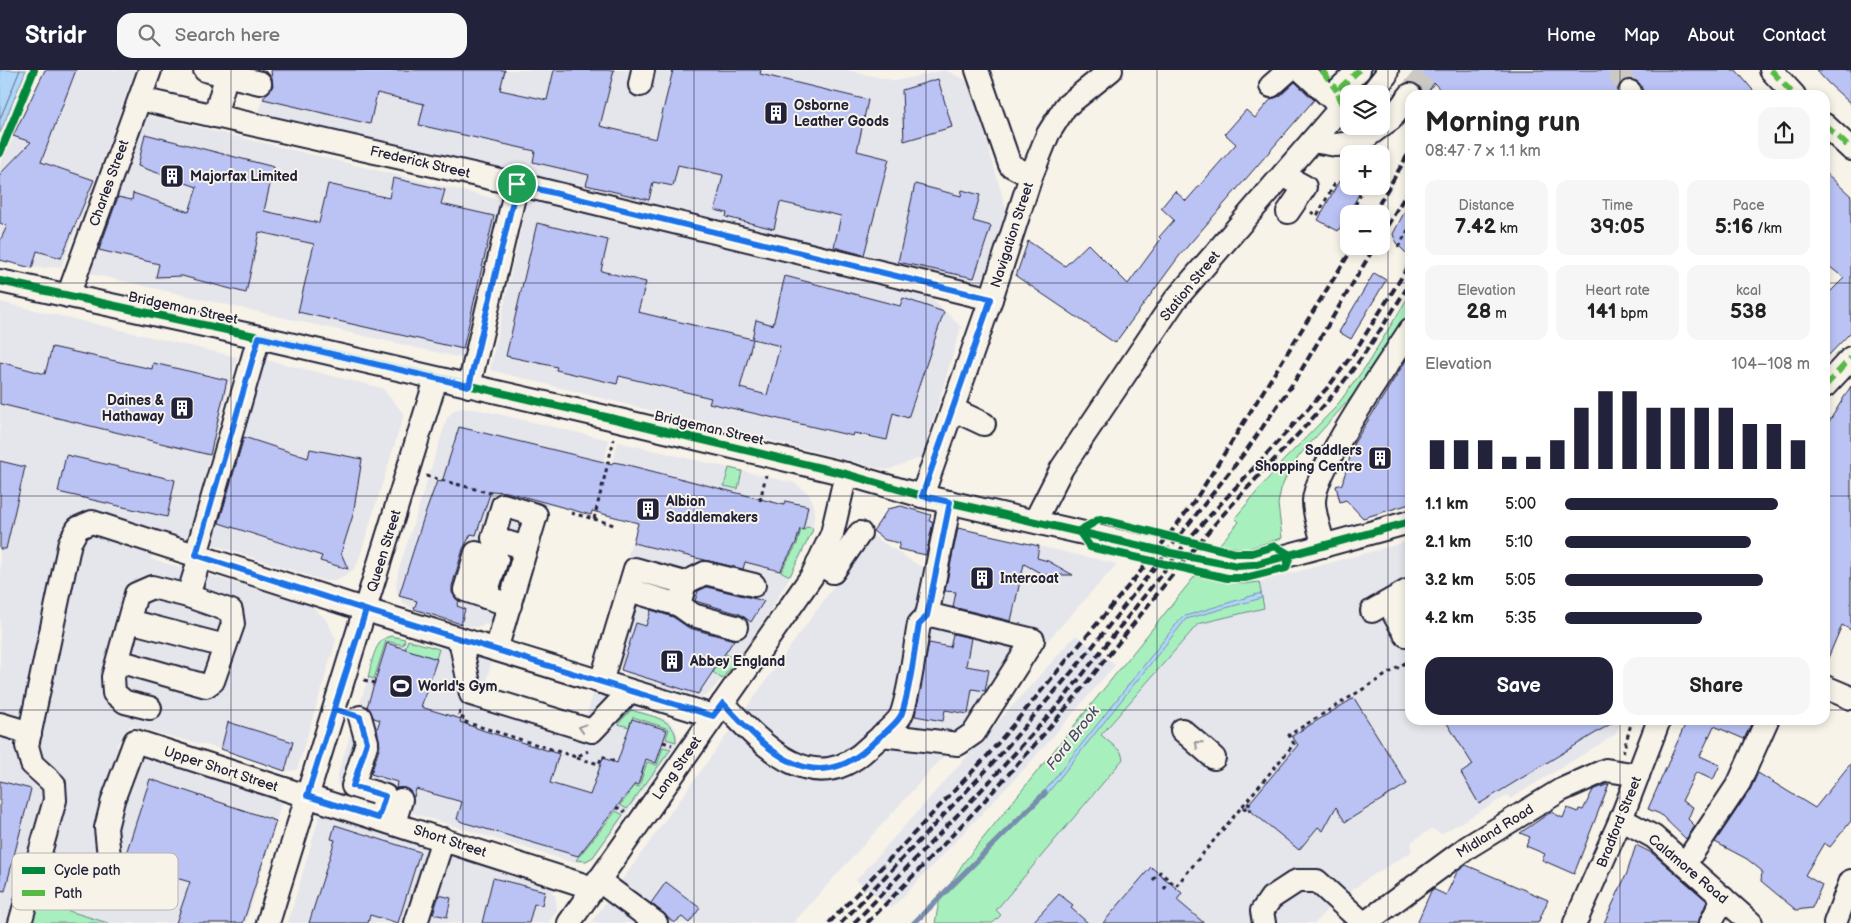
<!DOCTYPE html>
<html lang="en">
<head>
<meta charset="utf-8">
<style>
  body { margin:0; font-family:"Balsamiq Sans",sans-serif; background:#f6f6f6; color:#222; height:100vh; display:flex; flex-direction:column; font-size:19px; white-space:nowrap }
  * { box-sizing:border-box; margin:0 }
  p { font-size:16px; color:#767676 }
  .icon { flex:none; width:28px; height:28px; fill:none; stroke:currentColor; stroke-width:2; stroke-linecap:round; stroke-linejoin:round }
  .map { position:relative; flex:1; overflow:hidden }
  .details { position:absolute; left:1405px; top:20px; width:425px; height:635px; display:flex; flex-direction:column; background:#fff; border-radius:15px; box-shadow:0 2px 8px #0003 }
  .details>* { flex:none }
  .buttons { position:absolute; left:1340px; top:15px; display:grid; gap:10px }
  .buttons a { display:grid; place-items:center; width:50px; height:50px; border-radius:10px; background:#fff; box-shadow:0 2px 8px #0003; font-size:25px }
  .pin { position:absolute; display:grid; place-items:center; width:42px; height:42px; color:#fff; margin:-21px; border:2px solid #fff; border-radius:50%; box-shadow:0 1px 5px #0007 }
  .round { display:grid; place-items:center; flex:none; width:52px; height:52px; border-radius:15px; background:#f6f6f6 }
  .headline { display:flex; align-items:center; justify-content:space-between; height:85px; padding:0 20px }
  h1 { font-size:28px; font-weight:600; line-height:38px }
  .metrics { display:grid; grid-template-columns:repeat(3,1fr); gap:8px; height:85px; padding:5px 20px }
  .metrics div { display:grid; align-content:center; border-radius:12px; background:#f6f6f6; text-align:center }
  .metrics b { font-size:21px; font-weight:600 }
  .metrics small { font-size:14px; font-weight:400 }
  .metrics p { font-size:14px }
  .chart { height:140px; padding:10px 20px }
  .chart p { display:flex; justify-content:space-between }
  .chart svg { width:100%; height:90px; margin-top:5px; stroke:#22223b; stroke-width:6 }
  .cta { display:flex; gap:10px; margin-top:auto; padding:10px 20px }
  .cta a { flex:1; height:58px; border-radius:15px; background:#22223b; color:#fff; font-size:20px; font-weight:600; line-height:58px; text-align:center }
  .cta a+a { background:#f6f6f6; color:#222 }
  ul { padding:0 20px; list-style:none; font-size:16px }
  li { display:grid; grid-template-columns:80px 60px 1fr; align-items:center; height:38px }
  li i { height:12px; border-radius:6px; background:#22223b }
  header { display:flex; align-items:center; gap:30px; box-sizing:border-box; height:70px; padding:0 25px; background:#22223b; color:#fff }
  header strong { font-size:24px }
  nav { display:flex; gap:28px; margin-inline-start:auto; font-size:18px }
  .search { width:350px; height:45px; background:#f6f6f6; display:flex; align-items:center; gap:12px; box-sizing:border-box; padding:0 18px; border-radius:15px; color:#767676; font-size:19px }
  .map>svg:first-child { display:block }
  .built { fill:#e5e5ec }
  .green { fill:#a7f0be; stroke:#64897c }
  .water { fill:#afd6f9; stroke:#778ead }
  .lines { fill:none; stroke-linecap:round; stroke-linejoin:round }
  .shore { stroke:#5a6a87; stroke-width:1 }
  .stream { stroke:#778ead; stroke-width:5.5 }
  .building { fill:#bac3f4; stroke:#22223b; fill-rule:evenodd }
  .minor-tunnel { stroke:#ccc9c5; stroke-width:22; stroke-dasharray:22 11; stroke-linecap:butt }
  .minor-casing { stroke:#22223b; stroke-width:26 }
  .path { stroke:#22223b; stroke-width:3; stroke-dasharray:4 4; stroke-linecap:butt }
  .minor { stroke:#f7f3e8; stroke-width:22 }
  .rail { stroke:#22223b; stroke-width:4; stroke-dasharray:8 4; stroke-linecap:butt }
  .quiet { stroke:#58b947; stroke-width:6; stroke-dasharray:12 6; stroke-linecap:butt }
  .cycleway-casing { stroke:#f7f3e8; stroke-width:11 }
  .cycleway { stroke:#00873e; stroke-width:8 }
  .oneway { stroke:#97959a }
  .route-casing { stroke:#fff; stroke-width:10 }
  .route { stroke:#1a73e8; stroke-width:6 }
  .grid { fill:none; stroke:#22223b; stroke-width:1; stroke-opacity:0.55 }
  .labels { text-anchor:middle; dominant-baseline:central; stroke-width:4; stroke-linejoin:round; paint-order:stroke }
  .poi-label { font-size:14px; font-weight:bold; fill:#22223b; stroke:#f7f3e8; text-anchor:start }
  .street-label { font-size:14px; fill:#22223b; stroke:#f7f3e8 }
  .water-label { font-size:15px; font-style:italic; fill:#454f6a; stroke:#f7f3e8 }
  .key { fill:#f7f3e8; stroke:#b7b4b4; stroke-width:1 }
  .key-label { font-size:14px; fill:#22223b }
</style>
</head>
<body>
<header>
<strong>Stridr</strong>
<div class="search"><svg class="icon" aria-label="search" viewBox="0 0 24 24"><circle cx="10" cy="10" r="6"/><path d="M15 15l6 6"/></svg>Search here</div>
<nav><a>Home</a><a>Map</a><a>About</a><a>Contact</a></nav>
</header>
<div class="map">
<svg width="1851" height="853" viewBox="0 0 1851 853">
  <rect width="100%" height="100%" fill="#f7f3e8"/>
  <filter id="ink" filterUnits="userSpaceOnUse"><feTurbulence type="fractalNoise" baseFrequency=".02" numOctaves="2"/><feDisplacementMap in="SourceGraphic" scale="10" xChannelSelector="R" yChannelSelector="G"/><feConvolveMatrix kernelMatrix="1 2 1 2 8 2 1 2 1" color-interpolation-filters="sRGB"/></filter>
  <g filter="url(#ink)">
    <g class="built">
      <polygon points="46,0 135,0 87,133 61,197 32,198 0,188 0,95"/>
      <polygon points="271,0 845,0 896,11 945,0 966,10 972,19 1006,139 981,217 269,47 259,41"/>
      <polygon points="147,45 505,131 466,289 83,202"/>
      <polygon points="527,130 929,226 961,257 922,387 887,400 490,300"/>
      <polygon points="0,232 237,287 187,469 158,463 151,489 310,534 327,551 336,570 297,700 285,701 221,679 130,656 116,676 283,727 246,853 0,853"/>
      <polygon points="263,289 382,318 404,344 358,492 353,500 335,511 325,511 211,474"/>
      <polygon points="461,338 480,340 609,370 591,445 549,435 510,564 485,554 477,557 468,556 414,539 404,533 397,523 396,515 398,502 447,348 453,341"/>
      <polygon points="618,372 794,413 808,423 813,432 815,441 813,456 801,487 767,546 736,591 707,626 695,627 627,605 620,596 595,589 638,453 600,443"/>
      <polygon points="938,453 1117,494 793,853 591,853 871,465 918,495 927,499"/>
      <polygon points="1410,471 1410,650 1621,650 1616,664 1510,729 1508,725 1441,764 1432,759 1412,771 1411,782 1368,808 1329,837 1315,853 993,853 1001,845 996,840 1121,682 1101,666 1198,554 1264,538 1259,512"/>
      <polygon points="1076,565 1115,595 1028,695 892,838 856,810"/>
      <polygon points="391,566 439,579 441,573 492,589 486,614 585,645 587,644 594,621 643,636 634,639 667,650 675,657 678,666 677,674 594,788 585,793 568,791 350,724 338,716 337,707 378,576 381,570"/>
      <polygon points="320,744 548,816 556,828 557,841 548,853 288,853"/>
    </g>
    <g class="green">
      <polygon points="1410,224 1410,245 1378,297 1299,386 1287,405 1281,419 1278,434 1282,468 1246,479 1219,475 1239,452 1235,448 1282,392 1335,338 1366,296"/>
      <polygon points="729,398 742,401 738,419 724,416"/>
      <polygon points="806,457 813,458 812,462 790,506 778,500 782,500 797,474 801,459 805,460"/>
      <polygon points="1195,506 1244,514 1259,512 1264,538 1198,554 1101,665 1121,682 1123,689 996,840 1001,845 993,853 935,853 939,832 964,792"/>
      <path d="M391 566 405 569 403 575 386 571 374 609 368 607C372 593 374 569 391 566Z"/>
      <polygon points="408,570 439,579 436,589 405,579"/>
      <polygon points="725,583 736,591 722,609 713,602"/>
      <path d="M631 640C649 646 677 648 676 672L666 669 669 659 633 647 629 657 618 654Z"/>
      <polygon points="663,677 671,679 627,739 620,735 630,723 627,721 629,714 639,717 647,692 657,695"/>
      <polygon points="616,741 623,745 593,787 586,791 576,790"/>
      <polygon points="33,830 108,853 28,853"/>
    </g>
    <g class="water">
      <polygon points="0,0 26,0 0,63"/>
      <polygon points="1261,523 1262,528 1186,549 1043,729 1040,727 1182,547"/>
    </g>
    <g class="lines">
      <polyline class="shore" points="0,49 20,0"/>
      <polyline class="stream" points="914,853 1045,723"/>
    </g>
    <g class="building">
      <polygon points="45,0 76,0 41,92 94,110 61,188 37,181 32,198 0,190 0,171 7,156 0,153 0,104 31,72 13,66"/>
      <polygon points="271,0 505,0 500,20 547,30 554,0 614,0 600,56 656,69 673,0 761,0 760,4 868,30 857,81 889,89 864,185 834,177 841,146 780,132 774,159 726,147 727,143 715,140 723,105 678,95 673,116 653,112 649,130 586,115 589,105 533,92 535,81 419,55 424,34 377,23 370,54 263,29 273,16"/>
      <polygon points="1416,0 1736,0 1757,25 1644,25 1639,13 1632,9 1621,13 1617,25 1445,25 1434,13 1426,25 1423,25 1418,14 1405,13"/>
      <polygon points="1816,0 1851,0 1851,34 1828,13"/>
      <polygon points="938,9 952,57 904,71 902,20"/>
      <polygon points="1295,12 1314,30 1180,185 1115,273 1016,206 1028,171 1065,196 1088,174 1128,214 1161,169 1159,167 1174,150 1161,138 1175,121 1186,131 1236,74 1225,64 1246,40 1255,48 1271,29 1280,26"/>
      <polygon points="145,64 274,97 264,141 319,153 328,114 389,128 393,108 445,120 441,134 494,146 463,279 298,242 314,174 259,162 246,223 182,206 156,207 159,194 99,180 118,127 132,130 133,123 189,142 197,117 138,96"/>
      <polygon points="1825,102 1851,126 1851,262 1825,289 1825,227 1844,208 1825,193"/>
      <polygon points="1339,111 1360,123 1338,161 1318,150"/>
      <polygon points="915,114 961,126 962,120 980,125 973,151 991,156 974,208 898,192"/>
      <polygon points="1410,131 1410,187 1396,173 1393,164"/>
      <path d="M537 153 608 170 601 201 646 212 638 242 752 269 756 250 773 255 785 206 900 236 903 228 944 242 908 348 893 343 887 370 854 363 853 366 735 339 709 333 711 328 619 306 617 314 556 300 557 297 506 286ZM753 269 780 276 767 325 740 318Z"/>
      <polygon points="1374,203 1386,210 1351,269 1339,262"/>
      <polygon points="52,277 152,299 153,293 227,310 210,385 0,334 0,292 45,304"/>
      <polygon points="1410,284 1410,434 1363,448 1346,430 1340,432 1336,416 1342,414 1354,373"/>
      <polygon points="1851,316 1851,560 1842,555 1825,595 1825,358"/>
      <polygon points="459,357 612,394 613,392 624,394 784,435 785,431 808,436 803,460 800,459 796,473 780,501 745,492 743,499 633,473 638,453 592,441 591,445 507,422 491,421 476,465 471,464 463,479 452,516 452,523 459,531 457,536 465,539 461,554 414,539 417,531 399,526 423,450 437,411 442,412"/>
      <polygon points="244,367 308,388 310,379 362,389 353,445 341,483 348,499 320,491 322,486 219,453"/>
      <polygon points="66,385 175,410 167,447 58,422"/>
      <polygon points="0,391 25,397 6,479 0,479"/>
      <polygon points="901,436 931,445 929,451 933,452 926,485 898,479 900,473 885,470 873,461 888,439"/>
      <polygon points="958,458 1039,476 1037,488 1048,491 1073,505 1044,505 1024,494 1011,551 953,537 956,522 945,521"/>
      <polygon points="707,517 752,528 764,531 751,552 740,544 695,531 698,521"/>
      <polygon points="651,540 673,547 689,558 734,570 698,624 621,600 636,553 646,556"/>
      <polygon points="953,564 971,568 966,596 989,600 985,621 972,619 968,644 945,640 943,651 915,646 929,573 950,577"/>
      <polygon points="387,573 437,589 421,637 461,649 460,652 485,661 559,684 550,713 590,725 603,688 617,693 632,649 667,660 656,693 646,689 638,715 635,714 578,786 462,752 457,749 462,732 416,719 414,727 405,718 396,718 397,712 371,704 380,676 377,659 380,650 374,648 367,637"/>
      <polygon points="1354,628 1407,714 1345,752 1336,737 1323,761 1318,757 1299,780 1246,737 1298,675 1292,666"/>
      <polygon points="1445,650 1617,650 1479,734 1461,703 1473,695"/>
      <polygon points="1687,650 1753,650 1744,669 1714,656 1700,686 1720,695 1713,710 1696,702 1682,731 1693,737 1688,749 1695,756 1686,769 1660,744 1648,739"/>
      <polygon points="228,652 293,672 285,701 221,679"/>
      <polygon points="1851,693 1851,751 1830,777 1824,773 1805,805 1822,815 1812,838 1796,840 1761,811 1762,801 1747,789 1715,772 1750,720 1758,703 1815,738"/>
      <polygon points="150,709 276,751 243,853 176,853 190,812 123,793"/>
      <polygon points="0,711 31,719 5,821 0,820"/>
      <polygon points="1609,714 1574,804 1542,790 1545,784 1526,776 1530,767 1520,763 1551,742 1563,748 1567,738 1578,742 1579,739 1583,740 1593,720"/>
      <polygon points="335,755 420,782 398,853 370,845 368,853 309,853 335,770 331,769"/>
      <polygon points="1636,775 1652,783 1707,831 1698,853 1604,853 1627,803"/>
      <polygon points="1466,795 1548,830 1538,853 1417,853 1431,821 1433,819 1446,825 1457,802"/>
      <polygon points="1151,797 1182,823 1177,830 1204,853 1103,853"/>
      <polygon points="493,808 545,821 542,835 534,834 529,853 482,853"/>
      <polygon points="666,812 700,838 689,853 682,847 674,853 651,833"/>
      <polygon points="1059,824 1073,835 1071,838 1088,853 1032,853"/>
      <polygon points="439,825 451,828 447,847 433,844"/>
    </g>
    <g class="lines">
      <g class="minor-tunnel">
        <polyline points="1617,0 1630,22"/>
        <polyline points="1411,23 1428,0"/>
      </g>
      <g class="minor-casing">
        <g id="minor">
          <polyline points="205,0 260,13"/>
          <polyline points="1301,0 1341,37"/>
          <polyline points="1771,0 1794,25"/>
          <polyline points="640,15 643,0"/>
          <polyline points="1271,16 1289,0"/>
          <polyline points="1630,22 1631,25"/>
          <polyline points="1371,24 1386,5 1387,0"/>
          <polyline points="140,29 517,114 991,229"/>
          <polyline points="1343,35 1337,21 1359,0"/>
          <polyline points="215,46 228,0"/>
          <polyline points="1825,55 1851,79"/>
          <polyline points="1381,56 1391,49 1410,25"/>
          <polyline points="1312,71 1336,75 1360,72 1381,56"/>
          <polyline points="1283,105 1305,117 1288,142"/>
          <polyline points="1031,106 1048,64 1065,37 1111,0"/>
          <polyline points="0,211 259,267 619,350 846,404 922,426 1171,483 1237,496 1253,495 1410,452"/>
          <polyline points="68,226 150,0"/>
          <polyline points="469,316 517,114"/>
          <polyline points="1825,316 1851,288"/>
          <polyline points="952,339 984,354"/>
          <polyline points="922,426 991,229 1031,106 1010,95 977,0"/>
          <polygon points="503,435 536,445 526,478 493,468"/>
          <polyline points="1035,451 1062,398 1175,230 1343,35"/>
          <path d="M1324 476C1320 461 1314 446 1314 431 1315 398 1389 293 1410 260"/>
          <polyline points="196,485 259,267"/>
          <polyline points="818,493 833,502 860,463"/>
          <polyline points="685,513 705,503 754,515"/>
          <polyline points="485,527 497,489 476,483 465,520 510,535"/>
          <polyline points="679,535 693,545 736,557"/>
          <polyline points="1372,541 1407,521"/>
          <polyline points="129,551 225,576"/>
          <polyline points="1406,565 1395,546 1398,538 1410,531"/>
          <polyline points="460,569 471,624 592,661 630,621"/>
          <polyline points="496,580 526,478"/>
          <polyline points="118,591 206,616 213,611 233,554 231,541 188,526"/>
          <polyline points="601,612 635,499 685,513 679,535 629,520"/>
          <polyline points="1825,617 1851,628"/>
          <path d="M723 633C763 676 814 732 870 676 878 669 899 652 902 643 911 616 914 582 919 554L927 546 950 432"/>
          <polyline points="150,638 125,632 114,623 113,607 136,524 152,517 188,526 200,487"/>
          <polyline points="360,647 367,672 353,716 385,726 379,748"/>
          <polyline points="0,654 30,663"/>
          <polyline points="1182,660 1214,688"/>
          <polyline points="882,665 958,674 974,663 1033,570 927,544"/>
          <polyline points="1621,749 1654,767 1751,853"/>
          <polyline points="394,753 401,730"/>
          <polyline points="1685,794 1739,713 1767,650"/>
          <polyline points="598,810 656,853"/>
          <polyline points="143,815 111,805 106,758 113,730 135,671 593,818"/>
          <polyline points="20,853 55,730 54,714 32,694 27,676 70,472 78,458 92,452 366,540 713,646"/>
          <polyline points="268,853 436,309"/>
          <polyline points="416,853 443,769"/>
          <polyline points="569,853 812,506 832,464 846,404"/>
          <polyline points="1264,853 1262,841 1271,828 1297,811 1317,811 1363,853"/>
          <polyline points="1365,853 1468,777 1561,720 1606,700 1638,705"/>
          <polyline points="1575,853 1621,749 1659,650"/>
          <polyline points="1711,853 1723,828"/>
          <polyline points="1835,853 1851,811"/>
        </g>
      </g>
      <g class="path">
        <polyline points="1358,125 1360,126 1356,133 1366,138"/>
        <polyline points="1352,140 1356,133"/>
        <polyline points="1311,142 1317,146 1335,113 1337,114"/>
        <polyline points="1357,144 1362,136"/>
        <polyline points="1349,146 1349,149"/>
        <polyline points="1398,177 1410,157"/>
        <polyline points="426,406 490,423"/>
        <polyline points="760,431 766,405"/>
        <polyline points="571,443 594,449 614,369"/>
        <polyline points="594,449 614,455"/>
        <polyline points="364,610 375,613"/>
        <polyline points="460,641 459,647 463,648 462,651 576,687 588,681"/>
        <polyline points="663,672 672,675"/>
        <polyline points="1623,683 1632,650"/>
        <polyline points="577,688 599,694 602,686 615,692"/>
        <polyline points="616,737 625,742"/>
        <polyline points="1243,737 1249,742 1252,737 1247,732"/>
        <polyline points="1153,810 1160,802 1176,816 1294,674 1289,665 1410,590"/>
        <polyline points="1164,819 1170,811"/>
      </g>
      <use href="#minor" class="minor"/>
      <g class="rail">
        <polyline points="1444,25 1445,25"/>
        <polyline points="1373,144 1410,81"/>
        <polyline points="1381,166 1410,118"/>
        <polyline points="829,853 988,685 1145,496 1194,432 1354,176"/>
        <polyline points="841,853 994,692 1082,590 1246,381 1296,309 1375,176"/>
        <polyline points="854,853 990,711 1061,632 1193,464 1329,316 1355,281 1410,194"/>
        <path d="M867 853C942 777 1017 699 1084 616 1124 567 1162 516 1203 468 1245 417 1294 372 1336 321 1364 287 1387 250 1410 213"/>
      </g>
      <g class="quiet">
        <polyline points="1322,0 1337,21"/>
        <polyline points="1771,0 1794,25"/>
        <polyline points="1343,35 1337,21 1359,0"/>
        <polyline points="1825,55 1851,79"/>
        <polyline points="1825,316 1851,288"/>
      </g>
      <g class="cycleway-casing">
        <g id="cycleway">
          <polyline points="0,83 34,0"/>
          <polyline points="0,211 259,267 619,350 846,404 922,426 1171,483 1237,496 1253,495 1410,452"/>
          <polygon points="1100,449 1235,483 1252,483 1275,476 1290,485 1286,498 1245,508 1227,508 1090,477 1079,461"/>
        </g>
      </g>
      <use href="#cycleway" class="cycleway"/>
    </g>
    <defs><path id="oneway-chevron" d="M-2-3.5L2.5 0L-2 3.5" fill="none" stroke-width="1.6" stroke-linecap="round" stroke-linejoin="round" transform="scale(1.25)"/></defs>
    <g class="oneway">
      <use href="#oneway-chevron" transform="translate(582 658) rotate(-163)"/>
      <use href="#oneway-chevron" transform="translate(1198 674) rotate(-139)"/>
    </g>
  </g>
  <g class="lines" filter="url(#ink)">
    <g class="route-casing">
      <path id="route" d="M517 114 469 316 259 267 196 485 366 540 334 639 360 647 367 672 353 716 385 726 378 748 307 726 366 540 713 646 723 633C766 679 814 732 873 673 881 665 898 654 902 643 911 616 914 582 919 554L927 546 950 432 922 426 991 229 517 114"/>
    </g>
    <use href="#route" class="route"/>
  </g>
  <path class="grid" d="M231 0V853M463 0V853M694 0V853M926 0V853M1157 0V853M1388 0V853M1620 0V25M0 213H1410M1825 213H1851M0 426H1410M1825 426H1851M0 640H1410M1825 640H1851M1620 650V853"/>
  <defs>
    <g id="building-square" transform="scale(1.25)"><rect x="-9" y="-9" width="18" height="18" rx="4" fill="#22223b" stroke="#f7f3e8"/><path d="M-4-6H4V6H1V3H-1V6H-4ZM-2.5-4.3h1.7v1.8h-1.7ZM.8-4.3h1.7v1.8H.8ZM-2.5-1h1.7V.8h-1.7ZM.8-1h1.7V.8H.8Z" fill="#fff"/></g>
    <g id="stadium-square" transform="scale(1.25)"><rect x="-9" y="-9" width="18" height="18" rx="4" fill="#22223b" stroke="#f7f3e8"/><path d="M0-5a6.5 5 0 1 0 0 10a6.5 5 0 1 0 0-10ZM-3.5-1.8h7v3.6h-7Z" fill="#fff"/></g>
  </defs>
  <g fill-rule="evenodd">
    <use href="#building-square" x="776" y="43"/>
    <use href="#building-square" x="172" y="106"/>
    <use href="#building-square" x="182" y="338"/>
    <use href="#building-square" x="1380" y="388"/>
    <use href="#building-square" x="648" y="439"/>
    <use href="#building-square" x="982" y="508"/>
    <use href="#building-square" x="672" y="591"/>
    <use href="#stadium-square" x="401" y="616"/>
  </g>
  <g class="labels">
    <g class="poi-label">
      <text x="794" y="35">Osborne<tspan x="794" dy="16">Leather Goods</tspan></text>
      <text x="190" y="106">Majorfax Limited</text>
      <text x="164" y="330" text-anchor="end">Daines &amp;<tspan x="164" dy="16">Hathaway</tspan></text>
      <text x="1362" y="380" text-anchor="end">Saddlers<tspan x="1362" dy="16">Shopping Centre</tspan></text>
      <text x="666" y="431">Albion<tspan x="666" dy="16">Saddlemakers</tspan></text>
      <text x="1000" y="508">Intercoat</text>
      <text x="690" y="591">Abbey England</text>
      <text x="418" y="616">World's Gym</text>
    </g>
    <g class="street-label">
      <text transform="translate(420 92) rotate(13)">Frederick Street</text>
      <text transform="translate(109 113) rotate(-70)">Charles Street</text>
      <text transform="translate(1012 165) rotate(-72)">Navigation Street</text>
      <text transform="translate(1190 216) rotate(-51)">Station Street</text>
      <text transform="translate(183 238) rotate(12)">Bridgeman Street</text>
      <text transform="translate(709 358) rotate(13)">Bridgeman Street</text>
      <text transform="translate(384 481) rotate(-73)">Queen Street</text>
      <text transform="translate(677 698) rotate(-55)">Long Street</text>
      <text transform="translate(221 699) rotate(18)">Upper Short Street</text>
      <text transform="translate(1619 752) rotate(-68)">Bradford Street</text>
      <text transform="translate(1495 761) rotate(-32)">Midland Road</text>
      <text transform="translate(450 771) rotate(18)">Short Street</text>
      <text transform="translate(1688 799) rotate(40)">Caldmore Road</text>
    </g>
    <g class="water-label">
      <text transform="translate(1073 668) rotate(-52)">Ford Brook</text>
    </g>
  </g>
  <rect x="12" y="783" width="166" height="57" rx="8" class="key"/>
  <rect x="22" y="797" width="23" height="7" fill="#00873e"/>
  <rect x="22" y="820" width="23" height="6" fill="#58b947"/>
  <g class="key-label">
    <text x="54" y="805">Cycle path</text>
    <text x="54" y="828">Path</text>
  </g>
</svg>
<div class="buttons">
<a><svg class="icon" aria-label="layers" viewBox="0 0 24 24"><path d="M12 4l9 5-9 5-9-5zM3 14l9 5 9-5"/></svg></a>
<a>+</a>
<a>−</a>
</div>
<div class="pin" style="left:517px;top:114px;background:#1e9e55"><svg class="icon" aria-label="arrive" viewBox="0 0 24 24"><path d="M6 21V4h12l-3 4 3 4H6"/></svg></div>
<section class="details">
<div class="headline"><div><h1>Morning run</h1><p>08:47 · 7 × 1.1 km</p></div><a class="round"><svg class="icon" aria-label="share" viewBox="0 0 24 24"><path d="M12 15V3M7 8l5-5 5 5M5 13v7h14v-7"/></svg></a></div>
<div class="metrics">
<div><p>Distance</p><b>7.42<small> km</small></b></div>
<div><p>Time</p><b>39:05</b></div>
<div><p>Pace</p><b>5:16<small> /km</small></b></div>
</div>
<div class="metrics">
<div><p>Elevation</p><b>28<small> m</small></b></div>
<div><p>Heart rate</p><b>141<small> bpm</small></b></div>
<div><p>kcal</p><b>538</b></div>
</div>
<div class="chart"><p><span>Elevation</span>104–108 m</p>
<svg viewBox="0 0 160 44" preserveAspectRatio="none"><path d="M5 44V30M15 44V30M25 44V30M35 44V38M45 44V38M55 44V30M65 44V14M75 44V6M85 44V6M95 44V14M105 44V14M115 44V14M125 44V14M135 44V22M145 44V22M155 44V30"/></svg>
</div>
<ul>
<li><b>1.1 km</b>5:00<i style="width:87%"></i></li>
<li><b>2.1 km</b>5:10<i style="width:76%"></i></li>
<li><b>3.2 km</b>5:05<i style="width:81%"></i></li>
<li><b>4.2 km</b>5:35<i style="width:56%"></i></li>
</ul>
<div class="cta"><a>Save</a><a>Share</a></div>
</section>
</div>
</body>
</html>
